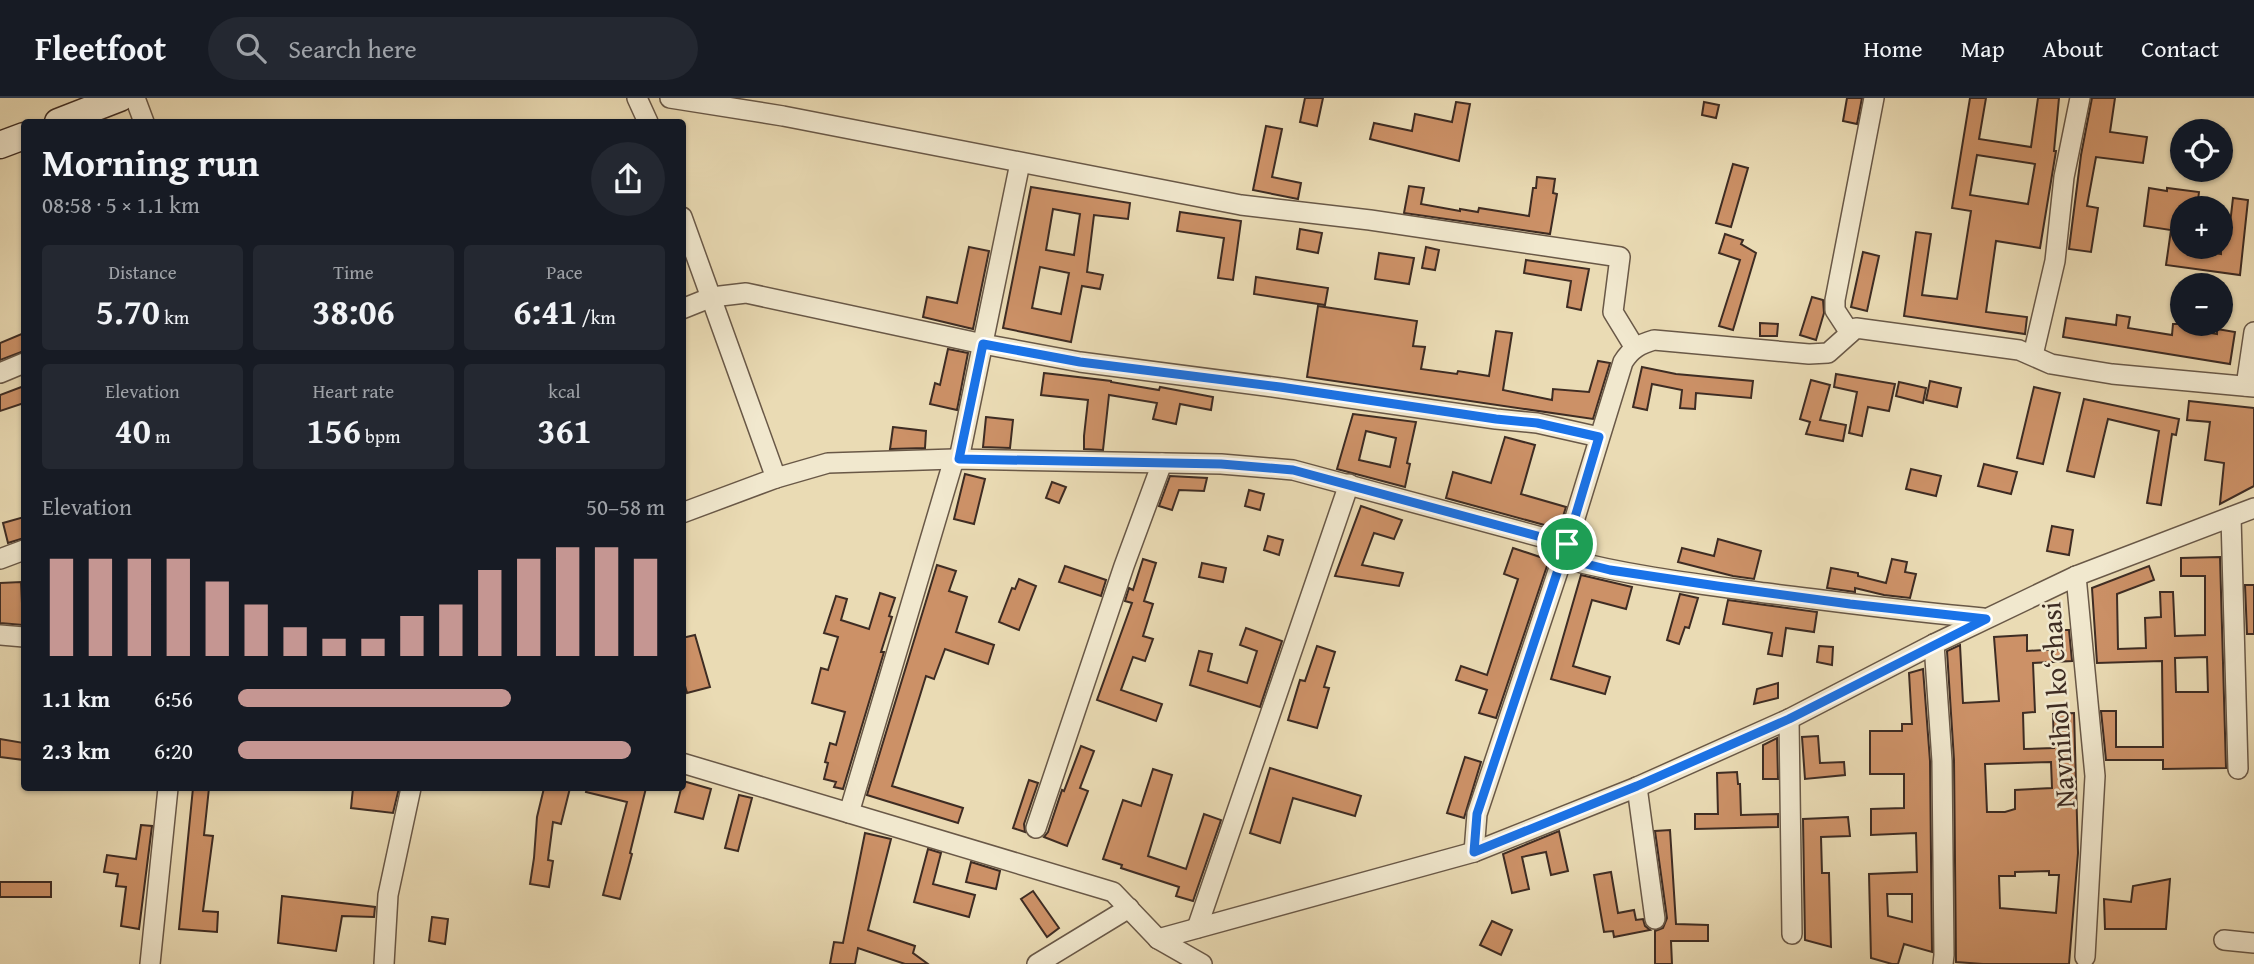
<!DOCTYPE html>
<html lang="en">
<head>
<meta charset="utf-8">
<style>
  body { margin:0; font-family:"Gentium Book Plus",serif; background:#242831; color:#f1f3f6; height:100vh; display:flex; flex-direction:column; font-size:26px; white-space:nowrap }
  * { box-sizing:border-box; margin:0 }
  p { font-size:23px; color:#9ea1a6 }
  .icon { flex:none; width:38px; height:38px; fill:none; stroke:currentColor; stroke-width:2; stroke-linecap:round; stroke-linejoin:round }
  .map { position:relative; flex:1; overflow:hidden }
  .side { position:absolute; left:21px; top:21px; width:665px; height:672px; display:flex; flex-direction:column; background:#171b24; border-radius:7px; box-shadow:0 2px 5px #0004 }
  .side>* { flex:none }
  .fabs { position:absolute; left:2170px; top:21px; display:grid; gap:14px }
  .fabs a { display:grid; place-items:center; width:63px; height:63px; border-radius:50%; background:#171b24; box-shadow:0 2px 5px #0004; font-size:35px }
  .pin { position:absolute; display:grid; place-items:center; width:60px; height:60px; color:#fff; margin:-30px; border:4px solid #fff; border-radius:50%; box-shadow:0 2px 7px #0007 }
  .round { display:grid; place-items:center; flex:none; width:74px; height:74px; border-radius:37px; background:#242831 }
  .head { display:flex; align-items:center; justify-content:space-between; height:119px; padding:0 21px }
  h1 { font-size:38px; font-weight:800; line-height:52px }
  .figures { display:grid; grid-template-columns:repeat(3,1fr); gap:10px; height:119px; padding:7px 21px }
  .figures div { display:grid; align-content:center; border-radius:7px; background:#242831; text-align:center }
  .figures b { font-size:35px; font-weight:800 }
  .figures small { font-size:19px; font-weight:400 }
  .figures p { font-size:19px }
  .chart { height:196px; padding:14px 21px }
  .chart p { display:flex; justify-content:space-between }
  .chart svg { width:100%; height:126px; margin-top:7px; stroke:#c59692; stroke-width:6 }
  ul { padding:0 21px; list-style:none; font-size:23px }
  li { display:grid; grid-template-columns:112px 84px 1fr; align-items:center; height:52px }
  li i { height:18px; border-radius:9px; background:#c59692 }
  header { display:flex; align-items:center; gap:42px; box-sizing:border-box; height:98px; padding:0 35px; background:#171b24; border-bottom:2px solid #363941 }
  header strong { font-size:33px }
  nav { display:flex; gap:38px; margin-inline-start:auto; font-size:24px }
  .search { width:490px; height:63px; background:#242831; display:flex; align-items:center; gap:18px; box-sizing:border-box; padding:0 24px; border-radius:38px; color:#9ea1a6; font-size:26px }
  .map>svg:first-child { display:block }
  .building { fill:#cc9167; stroke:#3e2c23; stroke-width:2; fill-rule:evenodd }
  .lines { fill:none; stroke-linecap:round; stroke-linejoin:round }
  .minor-casing { stroke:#695847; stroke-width:22 }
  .secondary-casing { stroke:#3e2c23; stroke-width:29 }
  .minor { stroke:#f1e8ce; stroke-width:19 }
  .secondary { stroke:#f1e8ce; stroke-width:26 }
  .route-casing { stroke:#fff; stroke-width:14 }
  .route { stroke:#1a73e8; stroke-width:9 }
  .labels { text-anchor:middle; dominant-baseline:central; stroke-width:5; stroke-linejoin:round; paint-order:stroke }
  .street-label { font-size:28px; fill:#3e2c23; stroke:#f1e8ce }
</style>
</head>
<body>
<header>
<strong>Fleetfoot</strong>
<div class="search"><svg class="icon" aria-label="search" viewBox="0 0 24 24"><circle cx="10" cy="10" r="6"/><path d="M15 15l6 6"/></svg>Search here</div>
<nav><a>Home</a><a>Map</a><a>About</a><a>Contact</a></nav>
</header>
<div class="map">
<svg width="2254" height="866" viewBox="0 0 2254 866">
  <rect width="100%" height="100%" fill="#eadbb4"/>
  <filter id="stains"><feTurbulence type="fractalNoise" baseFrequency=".00286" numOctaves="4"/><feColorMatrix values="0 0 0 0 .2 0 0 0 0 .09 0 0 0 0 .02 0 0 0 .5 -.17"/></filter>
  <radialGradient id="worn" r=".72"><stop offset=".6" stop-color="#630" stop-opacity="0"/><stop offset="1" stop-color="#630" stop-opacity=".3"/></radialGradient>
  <g class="building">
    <polygon points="1305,0 1323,0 1317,28 1300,24"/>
    <polygon points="1847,0 1862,0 1857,26 1843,23"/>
    <path d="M1970 0H1986L1979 41 2031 49 2038 0H2059L2054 53H2056L2040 150 1996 143 1986 214 2027 219 2025 236 1904 218 1916 134 1931 136 1922 197 1957 201 1971 113 1952 110ZM1977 57 2035 66 2028 106 1970 97Z"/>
    <polygon points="2092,0 2115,0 2110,34 2147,39 2143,65 2096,59 2087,108 2098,110 2091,154 2069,151 2081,57"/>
    <polygon points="1456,4 1470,6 1459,63 1370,41 1374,25 1412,33 1415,16 1452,24"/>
    <polygon points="1704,4 1719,7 1716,20 1702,17"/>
    <polygon points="1266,28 1282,31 1272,79 1301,85 1298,101 1253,92"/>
    <polygon points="1733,66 1748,70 1731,129 1716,125"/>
    <polygon points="1537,79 1555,81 1553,95 1557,96 1550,136 1404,115 1409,88 1424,90 1421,106 1460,113 1460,111 1478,114 1479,110 1529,118 1533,90 1536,90"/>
    <path d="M1031 89 1130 105 1128 121 1094 117 1087 174 1103 177 1100 191 1082 188 1071 244 1003 230ZM1053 111 1080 116 1074 157 1046 152ZM1040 169 1069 175 1061 216 1032 210Z"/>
    <polygon points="2149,90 2167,93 2167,90 2199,94 2197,110 2182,110 2182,149 2185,149 2185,151 2221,156 2221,124 2230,126 2233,100 2248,102 2240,177 2166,167 2171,132 2144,128"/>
    <polygon points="1180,114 1241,123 1233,182 1218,180 1224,140 1177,133"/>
    <polygon points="1300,131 1322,135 1318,155 1297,151"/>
    <polygon points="1725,136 1743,142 1741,146 1756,155 1733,232 1719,228 1740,162 1719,155"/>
    <polygon points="969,149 989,153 973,231 923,219 927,199 957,205"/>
    <polygon points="1426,149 1439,152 1435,172 1422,170"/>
    <polygon points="1863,154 1879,158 1867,213 1851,209"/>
    <polygon points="1379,155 1414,160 1409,186 1375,181"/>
    <polygon points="1526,162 1589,171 1581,212 1567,209 1571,183 1524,175"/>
    <polygon points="1256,179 1328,190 1325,207 1254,196"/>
    <polygon points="1812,199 1823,202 1824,215 1816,242 1800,237"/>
    <polygon points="1318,208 1417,223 1413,248 1425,249 1421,271 1457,276 1458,273 1489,278 1496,233 1512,235 1503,292 1552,302 1553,291 1589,294 1598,263 1610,265 1593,321 1307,279"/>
    <polygon points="2117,217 2130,219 2128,230 2172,237 2173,226 2188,226 2187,231 2217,236 2217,231 2235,234 2230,266 2063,239 2066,220 2116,227"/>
    <polygon points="1760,225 1778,226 1777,238 1760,238"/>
    <polygon points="24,235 24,253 0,262 0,245"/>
    <polygon points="948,251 968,255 957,312 930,306 935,285 940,287"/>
    <polygon points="1642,269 1676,276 1753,283 1751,300 1696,295 1695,311 1680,310 1682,292 1652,286 1647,312 1633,309"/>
    <polygon points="1044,275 1111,283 1111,284 1159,292 1160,289 1213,299 1211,312 1180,306 1176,326 1153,321 1157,305 1109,297 1103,352 1084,351 1084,338 1088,302 1041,297"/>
    <polygon points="1836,276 1895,286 1889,313 1868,309 1862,338 1849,335 1857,294 1834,289"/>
    <polygon points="1811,282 1830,287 1820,322 1846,327 1843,343 1806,336 1810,324 1800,321"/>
    <polygon points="1930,283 1961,290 1957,309 1926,302"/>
    <polygon points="1899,284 1926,290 1923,305 1896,298"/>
    <polygon points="24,288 24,305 0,313 0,297"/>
    <polygon points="2034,289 2060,295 2043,366 2017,360"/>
    <polygon points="2084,301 2179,321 2176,337 2172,336 2161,407 2147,405 2159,333 2108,321 2094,379 2067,373"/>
    <polygon points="2189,303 2254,310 2254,388 2220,406 2224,365 2205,362 2210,324 2187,322"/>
    <path d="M1353 316 1416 324 1407 365 1410 366 1405 389 1337 371ZM1366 333 1396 340 1390 369 1359 362Z"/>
    <polygon points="986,319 1013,322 1010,350 983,349"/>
    <polygon points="893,329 926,333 925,350 890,351"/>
    <polygon points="1505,339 1535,347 1521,396 1566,409 1559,431 1446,400 1453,374 1491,385"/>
    <polygon points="1984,366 2017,374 2011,396 1978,388"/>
    <polygon points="1911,371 1941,378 1936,398 1906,391"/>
    <polygon points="965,376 985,381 974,426 954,421"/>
    <polygon points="1170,378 1207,380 1204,393 1179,392 1172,412 1159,408"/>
    <polygon points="1052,384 1066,389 1059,405 1046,400"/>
    <polygon points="1249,392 1264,396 1260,412 1245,408"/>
    <polygon points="1361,408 1402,422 1394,441 1374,435 1362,467 1403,475 1399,488 1335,478"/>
    <polygon points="24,419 24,440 8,445 3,425"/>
    <polygon points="2052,428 2073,432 2069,457 2047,453"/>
    <polygon points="1268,438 1283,442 1279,457 1264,452"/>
    <polygon points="1718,441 1761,453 1754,481 1733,478 1678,464 1682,450 1714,458"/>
    <polygon points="1513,450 1549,462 1496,620 1479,615 1487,592 1456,582 1461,568 1487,577 1518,481 1504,476"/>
    <path d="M2220 459 2226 670 2163 671V662H2106L2101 613H2116V649H2163L2162 563 2097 565 2092 490 2149 468 2154 482 2117 496 2118 551 2146 550 2145 520 2161 519 2160 494H2173L2175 538 2205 537V478H2181V460ZM2207 559 2208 594H2176L2175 560Z"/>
    <polygon points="1143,461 1156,465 1144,503 1153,506 1143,538 1153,541 1145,563 1133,559 1121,592 1162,606 1156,623 1097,602 1132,505 1125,503 1129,490 1133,492"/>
    <polygon points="1892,461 1907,464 1905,474 1916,476 1910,500 1884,497 1855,490 1855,494 1827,490 1831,470 1858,475 1858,478 1886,485"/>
    <polygon points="1202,465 1226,470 1223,484 1199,479"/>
    <polygon points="937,467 956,473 949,493 967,499 956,534 994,547 988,566 945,551 934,581 926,578 892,688 963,710 958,725 867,697"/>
    <polygon points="1065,468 1106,482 1101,498 1059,484"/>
    <polygon points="1581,477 1632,489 1626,511 1592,502 1573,568 1610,579 1605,596 1551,581"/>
    <polygon points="1019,481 1036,488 1019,532 999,524 1012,490 1015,491"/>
    <polygon points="21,484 23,527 0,525 0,485"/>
    <polygon points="2245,487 2254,487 2254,536 2247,536"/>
    <polygon points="880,495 895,500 889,518 892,519 881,554 884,554 843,691 834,689 836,684 824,681 828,665 825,664 830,645 836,647 845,614 812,605 821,570 828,572 838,539 824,535 836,498 847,501 841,522 869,531"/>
    <polygon points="1680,496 1698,500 1689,530 1685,529 1679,546 1667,542"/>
    <polygon points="1728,502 1817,514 1814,534 1786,530 1782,558 1768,556 1772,535 1723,526"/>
    <polygon points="1246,530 1282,543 1260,609 1190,587 1199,553 1212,556 1208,573 1247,585 1257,553 1240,547"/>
    <path d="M2060 532H2069L2072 563 2033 565 2035 614 2023 615 2024 651 2054 650 2053 616 2074 615 2078 755 2069 866H1983L1956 864 1954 662 1947 553 1960 547 1963 605 1999 603 1994 539 2027 537V553L2061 551ZM2051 664 2052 690 2015 692V711L2005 714H1987L1985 666ZM2049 773V777H2059L2056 815 2000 810 1999 778H2015V774Z"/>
    <polygon points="695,537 710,589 687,595 682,577 682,540"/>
    <polygon points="1317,548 1335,554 1324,589 1329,590 1317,630 1288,622 1300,582 1305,583"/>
    <polygon points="1819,548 1833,549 1832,567 1817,564"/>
    <path d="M1923 571 1930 663 1932 854 1904 846 1898 866H1892L1871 860 1869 776 1917 774 1916 735 1871 737V711L1904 710V676H1870V633H1902V626H1912L1909 575ZM1887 796H1912V824L1888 818Z"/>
    <polygon points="1778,585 1778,600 1754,606 1757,591"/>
    <polygon points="1818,638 1820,665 1844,664 1845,677 1805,681 1802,639"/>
    <polygon points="1777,640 1778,681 1763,681 1763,647"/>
    <polygon points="0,641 24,645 24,662 0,659"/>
    <polygon points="1081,648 1094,653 1080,690 1088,693 1067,748 1044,739 1048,734 1062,692 1064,693"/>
    <polygon points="1465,659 1481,664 1464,720 1447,715"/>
    <polygon points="1270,670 1361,698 1355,718 1293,700 1280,745 1250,735"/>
    <polygon points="1153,671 1172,677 1148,758 1186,771 1204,716 1221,722 1193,803 1176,798 1179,789 1121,770 1122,767 1103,761 1123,702 1141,708"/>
    <polygon points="1737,674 1738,686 1740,686 1741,717 1778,716 1778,729 1695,731 1695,716 1718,716 1717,675"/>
    <polygon points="1029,682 1038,685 1024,726 1025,734 1013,730"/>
    <polygon points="683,683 711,691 703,721 675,714"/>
    <polygon points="193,690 209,690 204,737 213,738 203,813 218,814 217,834 179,831"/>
    <polygon points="353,690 372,691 372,690 399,690 393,715 351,710"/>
    <polygon points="544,690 570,690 561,726 553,724 548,762 553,763 549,789 530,786 534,760 537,719"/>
    <polygon points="587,690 646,690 630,755 632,756 620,801 603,797 627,704 586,694"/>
    <polygon points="739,697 752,700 738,753 725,750"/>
    <polygon points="1848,719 1850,738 1821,739 1822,775 1829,775 1831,849 1805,842 1803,721"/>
    <polygon points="141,727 152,728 139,831 121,828 126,789 116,788 118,776 104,774 107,757 136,761"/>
    <polygon points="1670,732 1676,826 1708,827 1708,843 1671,843 1672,866 1655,866 1655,833 1663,830 1667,820 1655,733"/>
    <polygon points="1559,733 1568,773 1551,777 1546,754 1522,759 1529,791 1512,795 1503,756"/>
    <polygon points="865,735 891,741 868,832 915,848 913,855 928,866 905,866 858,850 855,866 830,866 834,844 843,845"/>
    <polygon points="928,751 941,755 933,786 975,797 969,819 914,804"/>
    <polygon points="971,764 1000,773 996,791 966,784"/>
    <polygon points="1611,774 1618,815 1634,812 1636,822 1643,821 1645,828 1650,832 1614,839 1613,833 1604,834 1594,777"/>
    <polygon points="2170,781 2166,831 2105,831 2104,801 2131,804 2133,788"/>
    <rect x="0" y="784" width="51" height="15"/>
    <polygon points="1033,793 1059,830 1047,839 1021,801"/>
    <polygon points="282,798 375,809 374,819 342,818 336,853 278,845"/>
    <polygon points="432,819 448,821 445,846 429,843"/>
    <polygon points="1492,823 1512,832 1501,857 1480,847"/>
  </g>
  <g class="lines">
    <g class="minor-casing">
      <g id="minor">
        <polyline points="135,0 144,24"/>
        <polyline points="637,0 648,24"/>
        <polyline points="670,0 783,18 1241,107 1370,122 1620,159 1613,214 1635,250"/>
        <polyline points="682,119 776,380 682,415"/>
        <polyline points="682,211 712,199 746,195 983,246 1080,264 1280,290 1496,321 1537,325 1599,339"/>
        <polyline points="1850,235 1835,212 1835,202 1874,0"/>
        <polyline points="2033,257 2055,163 2064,79 2080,0"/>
        <polyline points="0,275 24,265"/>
        <polyline points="2246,288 2254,234"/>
        <polyline points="959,361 1020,65"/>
        <polyline points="776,380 828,365 954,361 1221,366 1293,372 1567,446"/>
        <polyline points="2231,419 2238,671"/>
        <path d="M1562 460C1629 478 1698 486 1766 495 1839 504 1911 514 1983 520"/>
        <polyline points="0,461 24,452"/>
        <polyline points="2076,478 2095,678 2085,859"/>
        <polyline points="0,537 24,539"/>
        <polyline points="1934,546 1942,663 1944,857 1943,866"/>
        <polyline points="1789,621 1792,836"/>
        <polyline points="682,665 1113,794 1158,841 1202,866"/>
        <polyline points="1637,689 1655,821"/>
        <polyline points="849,715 954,361"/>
        <polyline points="1036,730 1124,468 1162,365"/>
        <path d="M1474 754 1477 716 1567 446 1623 264C1631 251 1640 246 1654 242L1809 256 1828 255 1856 230 2019 252 2051 266 2112 276 2254 289"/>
        <polyline points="1197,830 1349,386"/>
        <polyline points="1158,841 1474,754 1637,689 1789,621 1934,546 2076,478 2254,410"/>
        <polyline points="2224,842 2254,845"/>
        <polyline points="150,866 168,690"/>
        <polyline points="384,866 388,797 411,690"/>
        <polyline points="1037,866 1129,810"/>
      </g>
    </g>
    <g class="secondary-casing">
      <g id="secondary">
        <polyline points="58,24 120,0"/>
        <polyline points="0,47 24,38"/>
      </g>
    </g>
    <use href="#minor" class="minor"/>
    <use href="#secondary" class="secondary"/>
  </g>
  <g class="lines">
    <g class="route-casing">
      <polyline id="route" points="1567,446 1293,372 1221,366 959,361 983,246 1080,264 1280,289 1496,321 1537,325 1599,339 1567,446 1562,460 1477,716 1474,754 1637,688 1789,621 1986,521 1850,506 1717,488 1610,472 1562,460 1567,446"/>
    </g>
    <use href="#route" class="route"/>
  </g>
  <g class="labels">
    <g class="street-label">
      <text transform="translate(2057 607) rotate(-94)">Navnihol koʻchasi</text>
    </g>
  </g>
  <rect width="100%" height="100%" filter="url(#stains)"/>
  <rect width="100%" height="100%" fill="url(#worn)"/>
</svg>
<div class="fabs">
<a><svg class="icon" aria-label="locate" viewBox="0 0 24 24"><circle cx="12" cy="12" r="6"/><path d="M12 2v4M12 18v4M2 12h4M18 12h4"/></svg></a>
<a>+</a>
<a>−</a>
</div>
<div class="pin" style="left:1567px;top:446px;background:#1e9e55"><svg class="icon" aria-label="arrive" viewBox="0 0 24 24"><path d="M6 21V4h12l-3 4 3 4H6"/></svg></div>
<section class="side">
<div class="head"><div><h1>Morning run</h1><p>08:58 · 5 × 1.1 km</p></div><a class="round"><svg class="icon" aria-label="share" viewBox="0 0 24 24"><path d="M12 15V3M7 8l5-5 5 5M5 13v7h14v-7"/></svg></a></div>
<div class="figures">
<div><p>Distance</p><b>5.70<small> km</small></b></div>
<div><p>Time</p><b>38:06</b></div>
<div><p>Pace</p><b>6:41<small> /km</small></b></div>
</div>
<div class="figures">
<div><p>Elevation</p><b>40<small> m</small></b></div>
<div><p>Heart rate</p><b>156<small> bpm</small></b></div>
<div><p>kcal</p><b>361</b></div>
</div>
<div class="chart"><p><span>Elevation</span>50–58 m</p>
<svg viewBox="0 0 160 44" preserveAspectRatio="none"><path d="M5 44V10M15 44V10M25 44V10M35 44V10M45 44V18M55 44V26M65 44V34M75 44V38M85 44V38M95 44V30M105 44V26M115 44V14M125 44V10M135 44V6M145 44V6M155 44V10"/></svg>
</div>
<ul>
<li><b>1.1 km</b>6:56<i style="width:64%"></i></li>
<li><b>2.3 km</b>6:20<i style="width:92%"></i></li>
</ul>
</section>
</div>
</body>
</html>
